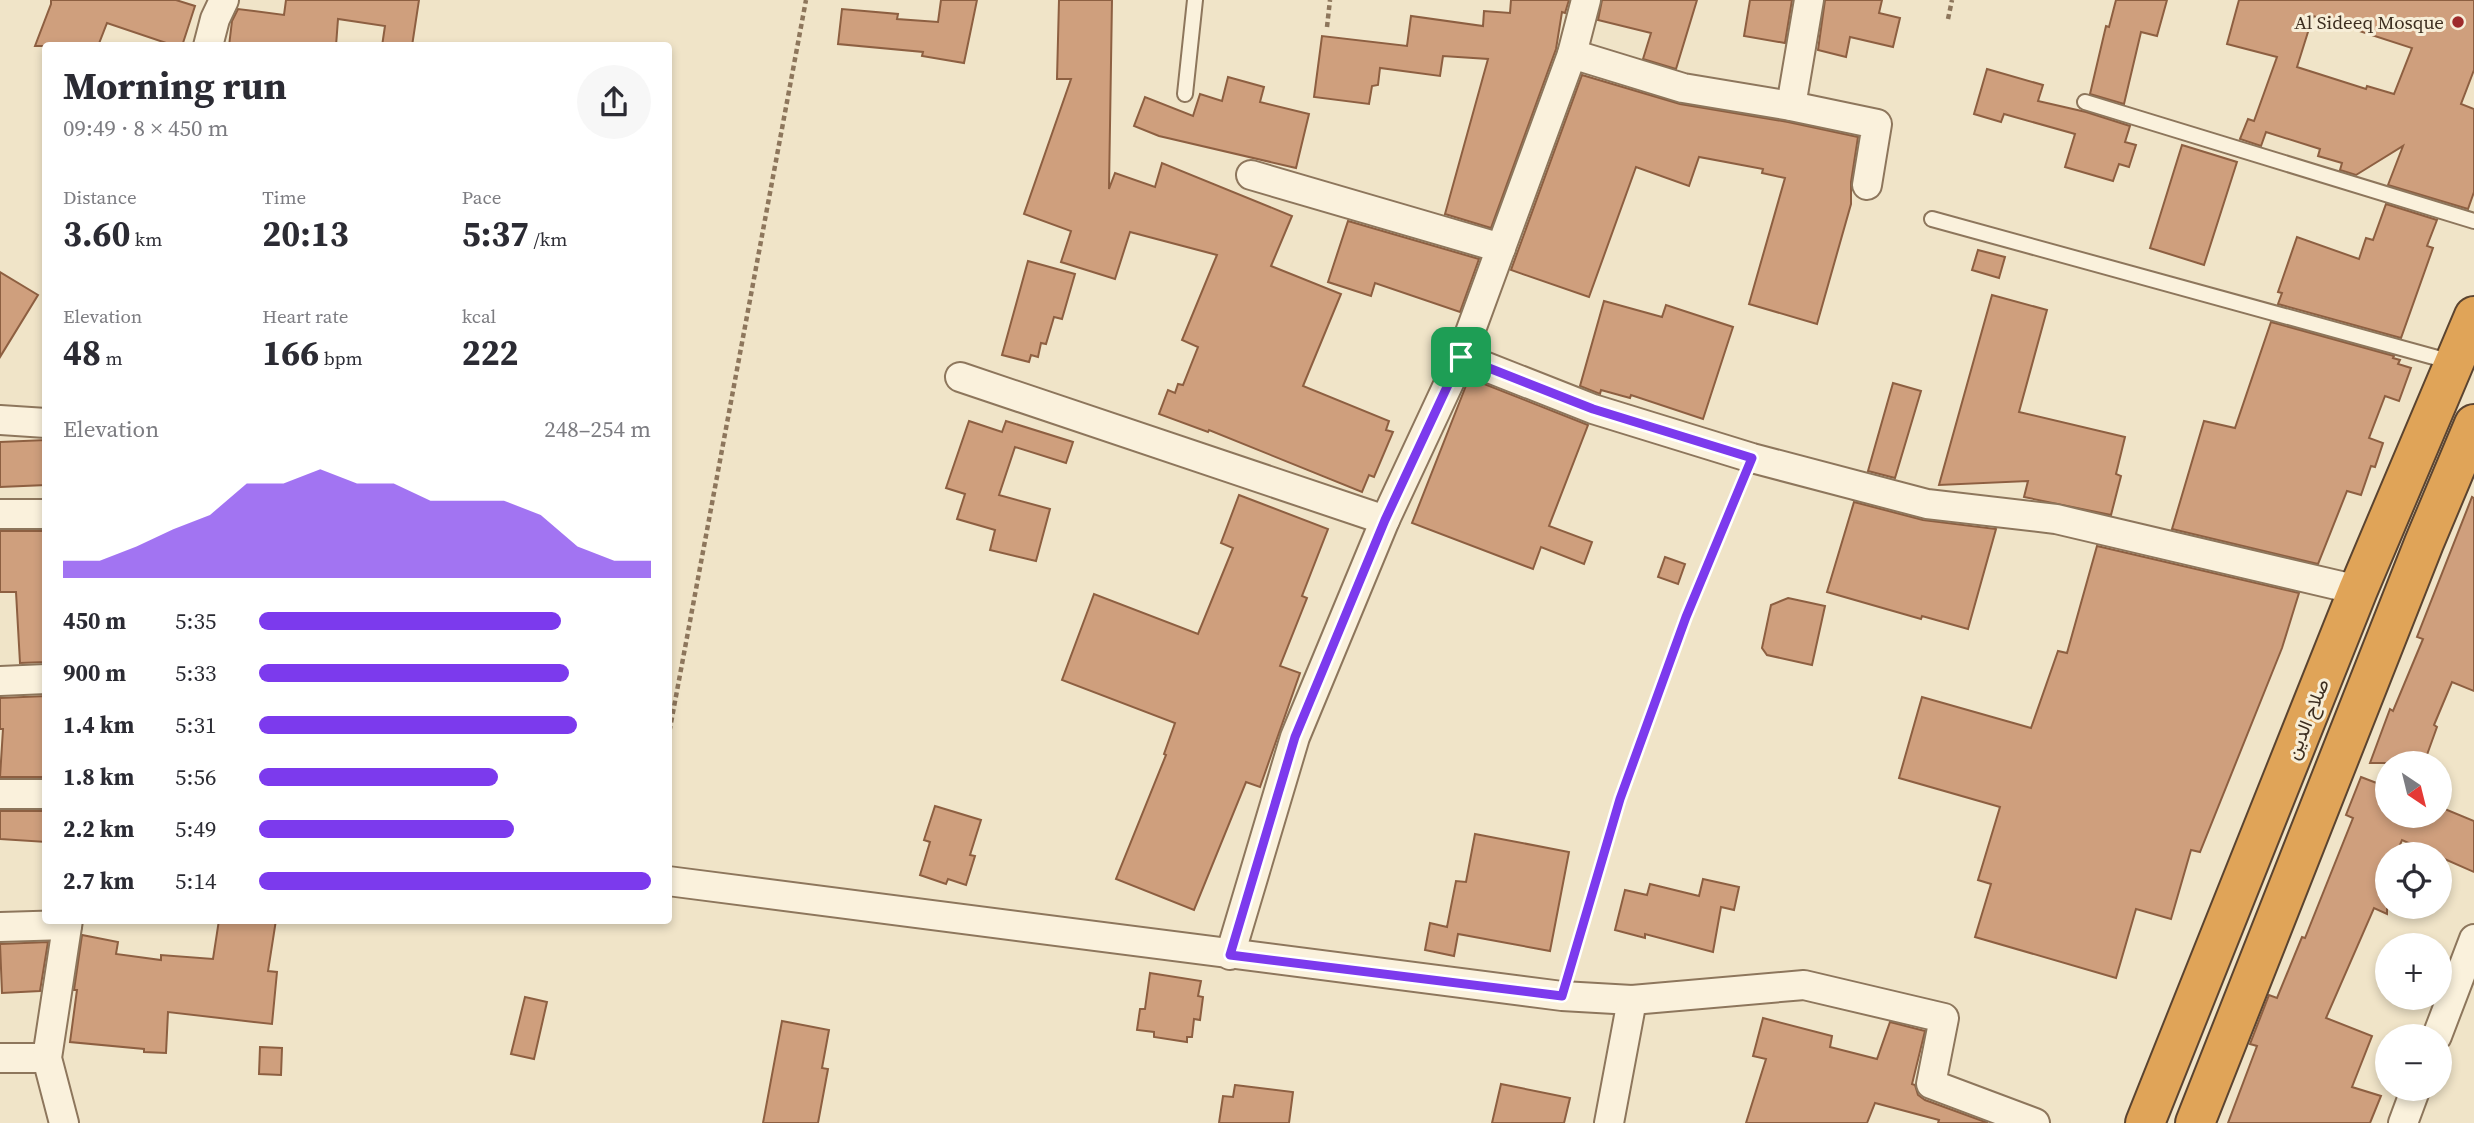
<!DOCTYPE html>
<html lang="en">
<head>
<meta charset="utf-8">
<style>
  body { margin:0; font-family:"Source Serif 4",Vazirmatn,serif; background:#f7f7f7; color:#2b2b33; height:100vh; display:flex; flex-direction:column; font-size:26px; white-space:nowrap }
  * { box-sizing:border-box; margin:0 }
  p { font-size:23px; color:#7c7c81 }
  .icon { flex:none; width:38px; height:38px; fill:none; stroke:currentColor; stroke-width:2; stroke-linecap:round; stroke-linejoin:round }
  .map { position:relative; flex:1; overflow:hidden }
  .panel { position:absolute; left:42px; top:42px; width:630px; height:882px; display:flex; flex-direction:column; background:#fff; border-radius:7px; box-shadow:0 4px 10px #0003 }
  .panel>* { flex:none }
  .needle { width:46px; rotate:145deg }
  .fabs { position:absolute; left:2375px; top:751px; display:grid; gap:14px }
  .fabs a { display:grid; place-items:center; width:77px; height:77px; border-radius:50%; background:#fff; box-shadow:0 4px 10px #0003; font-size:35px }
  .pin { position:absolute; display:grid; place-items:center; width:60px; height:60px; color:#fff; margin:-30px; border-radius:14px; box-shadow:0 4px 10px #0006 }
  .round { display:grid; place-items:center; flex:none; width:74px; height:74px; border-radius:37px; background:#f7f7f7 }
  .overview { display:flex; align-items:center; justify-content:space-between; height:119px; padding:0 21px }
  h1 { font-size:38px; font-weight:700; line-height:52px }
  .metrics { display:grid; grid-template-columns:repeat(3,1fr); gap:10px; height:119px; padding:7px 21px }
  .metrics div { display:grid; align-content:center }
  .metrics b { font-size:35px; font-weight:700 }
  .metrics small { font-size:19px; font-weight:400 }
  .metrics p { font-size:19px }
  .chart { height:196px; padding:14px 21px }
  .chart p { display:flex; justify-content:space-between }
  .chart svg { width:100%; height:126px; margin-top:7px; fill:#7c3aed; opacity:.7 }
  ul { padding:0 21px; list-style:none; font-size:23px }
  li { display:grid; grid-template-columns:112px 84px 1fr; align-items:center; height:52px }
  li i { height:18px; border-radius:9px; background:#7c3aed }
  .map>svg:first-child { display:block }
  .building { fill:#cf9f7d; stroke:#8d5f41; stroke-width:2; fill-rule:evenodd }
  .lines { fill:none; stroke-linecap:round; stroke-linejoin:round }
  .lane-casing { stroke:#8d765c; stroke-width:18 }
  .street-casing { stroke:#8d765c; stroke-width:32 }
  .highway-casing { stroke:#5b4430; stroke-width:42 }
  .path { stroke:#8d765c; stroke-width:4.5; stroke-dasharray:5 3.5; stroke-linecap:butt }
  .lane { stroke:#faf1dc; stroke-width:14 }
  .street { stroke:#faf1dc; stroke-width:28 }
  .highway { stroke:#e0a458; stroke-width:38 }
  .route-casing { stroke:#fff; stroke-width:14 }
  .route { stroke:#7c3aed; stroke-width:9 }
  .poi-dot { fill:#9e2a2b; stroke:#f7eed8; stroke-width:2.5 }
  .labels { text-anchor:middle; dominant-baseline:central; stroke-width:6; stroke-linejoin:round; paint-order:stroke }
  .poi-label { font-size:19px; fill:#3d2e20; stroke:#f7eed8; text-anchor:end }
  .street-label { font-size:19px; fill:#3d2e20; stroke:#f7eed8 }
</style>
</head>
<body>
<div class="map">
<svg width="2474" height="1123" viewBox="0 0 2474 1123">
  <rect width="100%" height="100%" fill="#f0e4c8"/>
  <g class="building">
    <polygon points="51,0 176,0 195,6 182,46 175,46 107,23 98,46 35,46 51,4"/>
    <polygon points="286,0 419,0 412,46 382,46 385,26 338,19 336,46 229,46 232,21 238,9 284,15"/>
    <polygon points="941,0 977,0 964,63 922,56 923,52 838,44 842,9 898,14 897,19 938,22"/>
    <polygon points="1059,0 1112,0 1109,189 1115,173 1155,187 1162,163 1292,216 1271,266 1341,294 1303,386 1389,421 1386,430 1393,432 1374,477 1369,475 1362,492 1209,430 1208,432 1159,414 1168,390 1175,393 1178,384 1183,385 1198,347 1182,340 1217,255 1130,232 1115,279 1061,262 1071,231 1024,214 1071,79 1057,79"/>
    <polygon points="1511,0 1569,0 1565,13 1562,12 1556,49 1491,228 1445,214 1488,59 1443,56 1440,76 1380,68 1378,85 1372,86 1369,104 1314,97 1322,36 1407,46 1411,16 1483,26 1484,11 1510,13"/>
    <polygon points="1602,0 1697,0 1676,69 1643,59 1651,33 1598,20"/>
    <polygon points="1750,0 1792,0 1785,43 1744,36"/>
    <polygon points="1825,0 1882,0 1879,13 1900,18 1893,47 1850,37 1846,57 1818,50"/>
    <polygon points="2116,0 2167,0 2157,36 2141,32 2124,104 2090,94 2106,26 2109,27"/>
    <path d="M2239 0H2474V70L2461 104 2474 109V192L2468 209 2388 185 2403 146 2356 175 2340 170 2342 163 2318 156 2320 149 2266 132 2261 146 2240 139 2248 119 2254 121 2277 57 2227 44ZM2313 16 2412 48 2394 94 2367 86 2366 89 2297 67Z"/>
    <polygon points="1987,69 2043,85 2038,101 2086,112 2130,126 2125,142 2136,145 2129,167 2119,164 2113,181 2065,167 2075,134 2004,114 2001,122 1974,114"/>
    <polygon points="1582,75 1680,104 1788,122 1858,137 1851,182 1851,204 1817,324 1749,304 1785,178 1762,173 1763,169 1699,157 1689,186 1636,167 1589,297 1511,270"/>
    <polygon points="1228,77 1264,87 1260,102 1309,114 1296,168 1159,136 1134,126 1145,97 1193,116 1200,94 1222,101"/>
    <polygon points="2182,145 2237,162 2204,265 2150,248"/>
    <polygon points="2386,204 2437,220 2427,246 2433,248 2401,338 2278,304 2282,293 2278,292 2297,237 2359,259 2366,238 2373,240"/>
    <polygon points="1348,221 1479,259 1460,312 1375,283 1371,296 1328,282"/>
    <polygon points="1978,250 2005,257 1999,278 1972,270"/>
    <polygon points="1028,261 1075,274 1062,319 1054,317 1046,344 1041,343 1038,357 1031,355 1029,362 1002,355"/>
    <polygon points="0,272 38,295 0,357"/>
    <polygon points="1992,295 2047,310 2019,412 2125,437 2116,474 2121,476 2111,515 2024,497 2028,481 1939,485"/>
    <polygon points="1604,301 1662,317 1666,305 1733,327 1703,419 1631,395 1630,398 1601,390 1600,394 1580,386"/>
    <polygon points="2271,322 2394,356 2393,358 2400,360 2398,364 2411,368 2399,401 2385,396 2369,438 2383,443 2375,467 2371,466 2361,495 2347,491 2318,564 2172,529 2204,421 2235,428"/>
    <polygon points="1469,378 1588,425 1549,526 1592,542 1584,564 1541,547 1533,569 1412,523"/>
    <polygon points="1893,383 1921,391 1895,478 1868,471"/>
    <polygon points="969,421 1002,432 1006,421 1073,442 1066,463 1015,447 999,495 1050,509 1036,561 990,550 995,530 957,519 965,494 946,488"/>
    <polygon points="46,440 46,485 0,487 0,442"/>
    <polygon points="1239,495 1328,529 1302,596 1307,598 1280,666 1300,673 1260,787 1246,782 1194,910 1116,879 1166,755 1164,754 1175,723 1062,680 1094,594 1198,634 1233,548 1221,543"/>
    <polygon points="2472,497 2474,498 2474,691 2452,682 2434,725 2437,727 2424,763 2370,763 2390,709 2393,711 2423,639 2417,637"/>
    <polygon points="1854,502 1923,520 1996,529 1968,629 1922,616 1921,619 1827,592"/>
    <polygon points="0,531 46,531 46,662 20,663 16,592 0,592"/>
    <polygon points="2097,546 2299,593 2282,648 2200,852 2191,850 2171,919 2136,909 2116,978 1975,937 1991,884 1978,880 2000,807 1899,778 1922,697 2031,728 2058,651 2067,653"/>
    <polygon points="1665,557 1685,564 1678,584 1658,577"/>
    <polygon points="1788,598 1825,606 1812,665 1767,655 1762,648 1771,605"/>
    <polygon points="46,696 46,777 0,777 3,729 0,729 0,698"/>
    <polygon points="2361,777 2387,787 2387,816 2440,816 2440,807 2474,821 2474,872 2440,857 2440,854 2434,854 2402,840 2396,854 2387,854 2387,914 2374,908 2326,1018 2372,1036 2352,1087 2381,1096 2370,1123 2228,1123 2257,1046 2250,1044 2269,995 2277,998 2302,937 2305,938 2353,818 2346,815"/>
    <polygon points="935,806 981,820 970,855 975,856 966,885 948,879 946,884 920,875 930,842 924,840"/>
    <polygon points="0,811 46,811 46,842 0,839"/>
    <polygon points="1475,834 1569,852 1550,951 1458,934 1454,956 1425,950 1430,923 1447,927 1456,881 1466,882"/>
    <polygon points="1703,879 1739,887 1734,910 1721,907 1713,952 1645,934 1645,938 1615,930 1625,890 1647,895 1650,884 1699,896"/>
    <polygon points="219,920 276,920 268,971 277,972 272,1024 168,1012 166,1053 144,1052 144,1049 70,1042 77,990 74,990 82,935 118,942 116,954 161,960 161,955 213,959"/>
    <polygon points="48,942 40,991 2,993 0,944"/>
    <polygon points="1150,973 1201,981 1198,996 1203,997 1200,1020 1194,1019 1192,1037 1187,1037 1187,1042 1154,1037 1154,1032 1137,1030 1140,1009 1145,1009"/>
    <polygon points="525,997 547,1002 534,1059 511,1054"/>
    <polygon points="1763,1018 1832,1036 1830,1047 1877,1059 1890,1022 1925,1031 1912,1084 1915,1085 1918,1095 1925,1100 1988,1123 1938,1123 1939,1120 1875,1103 1867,1123 1746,1123 1766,1059 1753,1056"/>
    <polygon points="782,1021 829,1030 822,1068 828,1069 818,1123 763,1123"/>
    <polygon points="260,1047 282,1048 281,1075 259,1074"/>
    <polygon points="1501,1084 1570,1098 1564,1123 1492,1123"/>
    <polygon points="1235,1085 1293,1092 1289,1123 1219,1123 1223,1096 1233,1097"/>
  </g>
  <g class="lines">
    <g class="lane-casing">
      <g id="lane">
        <polyline points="1185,94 1195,0"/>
        <polyline points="2085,102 2474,221"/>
        <polyline points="1932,219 2452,362"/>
      </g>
    </g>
    <g class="street-casing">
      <g id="street">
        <polyline points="208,46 215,19 224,0"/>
        <polyline points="1572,54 1683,88 1791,106 1877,124 1867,185"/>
        <polyline points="1791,106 1809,0"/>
        <polyline points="1251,175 1501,248"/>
        <polyline points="1461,357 1593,409 1752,458 1927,504 2056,519 2358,590"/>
        <polyline points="960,377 1385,520"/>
        <polyline points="0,420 46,423"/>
        <polyline points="0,514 46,514"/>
        <polyline points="0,681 46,679"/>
        <polyline points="0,794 46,794"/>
        <polyline points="668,881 1562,996 1632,1000 1804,985 1944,1018 1931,1084 2035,1123"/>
        <polyline points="0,927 67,925"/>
        <polyline points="1230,955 1295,737 1385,520 1461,357 1572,54 1586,0"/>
        <polyline points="2437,1036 2474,939"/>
        <polyline points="0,1058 47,1058"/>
        <polyline points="64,1123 47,1058 68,920"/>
        <polyline points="1609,1123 1632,1000"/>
        <polyline points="2403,1123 2416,1088"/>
      </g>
    </g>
    <g class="highway-casing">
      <g id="highway">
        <polyline points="2145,1123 2358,590 2474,316"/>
        <polyline points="2195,1123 2424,543 2474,424"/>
      </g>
    </g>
    <g class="path">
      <polyline points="1948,19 1952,0"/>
      <polyline points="1327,27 1330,0"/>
      <polyline points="668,739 806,0"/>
      <polyline points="1569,972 1620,799 1686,616 1742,482"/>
    </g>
    <use href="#lane" class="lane"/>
    <use href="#street" class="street"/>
    <use href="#highway" class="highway"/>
  </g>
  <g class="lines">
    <g class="route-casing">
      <polygon id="route" points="1461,357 1593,409 1752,458 1686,617 1620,799 1562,996 1230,955 1295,737 1385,520"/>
    </g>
    <use href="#route" class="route"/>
  </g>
  <circle class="poi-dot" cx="2458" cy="22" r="7"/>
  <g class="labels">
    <g class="poi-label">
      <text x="2444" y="22">Al Sideeq Mosque</text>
    </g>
    <g class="street-label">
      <text transform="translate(2307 719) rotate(-68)">صلاح الدين</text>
    </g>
  </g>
</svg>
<div class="fabs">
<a><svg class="needle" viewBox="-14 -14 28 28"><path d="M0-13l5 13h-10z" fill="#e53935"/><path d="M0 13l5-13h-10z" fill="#7c7c81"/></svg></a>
<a><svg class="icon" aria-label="locate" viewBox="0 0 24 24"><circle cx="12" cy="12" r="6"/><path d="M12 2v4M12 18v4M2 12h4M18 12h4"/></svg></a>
<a>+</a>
<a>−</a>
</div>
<div class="pin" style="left:1461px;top:357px;background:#1e9e55"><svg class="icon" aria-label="arrive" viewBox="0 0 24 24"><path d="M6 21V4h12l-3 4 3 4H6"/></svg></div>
<section class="panel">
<div class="overview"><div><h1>Morning run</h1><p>09:49 · 8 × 450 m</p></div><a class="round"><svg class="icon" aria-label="share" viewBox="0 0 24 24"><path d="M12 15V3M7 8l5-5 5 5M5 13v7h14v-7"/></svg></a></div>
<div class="metrics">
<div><p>Distance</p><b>3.60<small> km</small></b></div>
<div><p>Time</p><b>20:13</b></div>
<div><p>Pace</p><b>5:37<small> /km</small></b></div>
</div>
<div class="metrics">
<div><p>Elevation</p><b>48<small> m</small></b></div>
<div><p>Heart rate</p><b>166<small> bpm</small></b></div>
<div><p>kcal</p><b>222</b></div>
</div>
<div class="chart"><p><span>Elevation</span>248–254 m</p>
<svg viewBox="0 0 160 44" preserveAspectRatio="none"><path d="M0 44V38L10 38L20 33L30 27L40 22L50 11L60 11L70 6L80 11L90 11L100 17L110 17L120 17L130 22L140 33L150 38L160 38V44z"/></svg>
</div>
<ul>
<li><b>450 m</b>5:35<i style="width:77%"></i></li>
<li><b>900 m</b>5:33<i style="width:79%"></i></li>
<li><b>1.4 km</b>5:31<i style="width:81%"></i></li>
<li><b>1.8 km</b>5:56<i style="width:61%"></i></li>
<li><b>2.2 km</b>5:49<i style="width:65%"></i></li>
<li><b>2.7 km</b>5:14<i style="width:100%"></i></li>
</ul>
</section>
</div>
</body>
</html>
